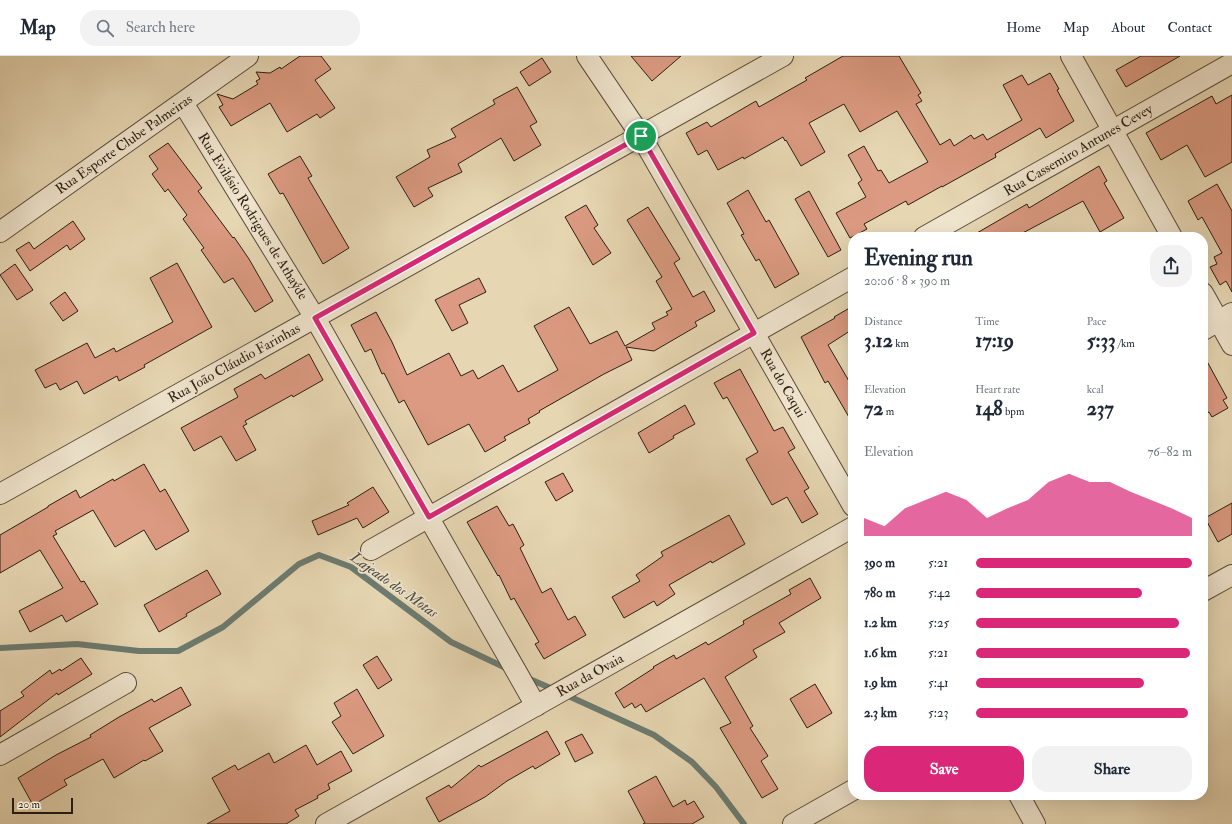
<!DOCTYPE html>
<html lang="en">
<head>
<meta charset="utf-8">
<style>
  body { margin:0; font-family:"IM FELL Double Pica",serif; background:#f2f2f3; color:#1f2937; height:100vh; display:flex; flex-direction:column; font-size:15px; white-space:nowrap }
  * { box-sizing:border-box; margin:0 }
  p { font-size:13px; color:#747a83 }
  .icon { flex:none; width:22px; height:22px; fill:none; stroke:currentColor; stroke-width:2; stroke-linecap:round; stroke-linejoin:round }
  .map { position:relative; flex:1; overflow:hidden }
  .details { position:absolute; left:848px; top:176px; width:360px; height:568px; display:flex; flex-direction:column; background:#fff; border-radius:16px; box-shadow:0 4px 16px #0002 }
  .details>* { flex:none }
  .scale { position:absolute; left:12px; bottom:10px; width:61px; box-sizing:border-box; padding-left:4px; border:2px solid #2c1f12; border-top:0; font-size:11px; line-height:14px; white-space:nowrap; color:#2c1f12; -webkit-text-stroke:3px #efe4cd; paint-order:stroke }
  .pin { position:absolute; display:grid; place-items:center; width:34px; height:34px; color:#fff; margin:-17px; border:2px solid #fff; border-radius:50%; box-shadow:0 1px 4px #0007 }
  .round { display:grid; place-items:center; flex:none; width:42px; height:42px; border-radius:16px; background:#f2f2f3 }
  .summary { display:flex; align-items:center; justify-content:space-between; height:68px; padding:0 16px }
  h1 { font-size:22px; font-weight:700; line-height:30px }
  .stats { display:grid; grid-template-columns:repeat(3,1fr); gap:6px; height:68px; padding:4px 16px }
  .stats div { display:grid; align-content:center }
  .stats b { font-size:20px; font-weight:700 }
  .stats small { font-size:11px; font-weight:400 }
  .stats p { font-size:11px }
  .chart { height:112px; padding:8px 16px }
  .chart p { display:flex; justify-content:space-between }
  .chart svg { width:100%; height:72px; margin-top:4px; fill:#db2777; opacity:.7 }
  .button { display:flex; gap:8px; margin-top:auto; padding:8px 16px }
  .button a { flex:1; height:46px; border-radius:16px; background:#db2777; color:#fff; font-size:16px; font-weight:700; line-height:46px; text-align:center }
  .button a+a { background:#f2f2f3; color:#1f2937 }
  ul { padding:0 16px; list-style:none; font-size:13px }
  li { display:grid; grid-template-columns:64px 48px 1fr; align-items:center; height:30px }
  li i { height:10px; border-radius:5px; background:#db2777 }
  header { display:flex; align-items:center; gap:24px; box-sizing:border-box; height:56px; padding:0 20px; background:#fff; border-bottom:1px solid #e0e1e3 }
  header strong { font-size:19px }
  nav { display:flex; gap:22px; margin-inline-start:auto; font-size:14px }
  .search { width:280px; height:36px; background:#f2f2f3; display:flex; align-items:center; gap:10px; box-sizing:border-box; padding:0 14px; border-radius:16px; color:#747a83; font-size:15px }
  .map>svg:first-child { display:block }
  .lines { fill:none; stroke-linecap:round; stroke-linejoin:round }
  .stream { stroke:#6c7b70; stroke-width:6 }
  .building { fill:#db9a81; stroke:#2c1f12 }
  .minor-casing { stroke:#5a4d3a; stroke-width:22 }
  .minor { stroke:#efe4cd; stroke-width:20 }
  .route-casing { stroke:#fff; stroke-width:8 }
  .route { stroke:#db2777; stroke-width:5 }
  .labels { text-anchor:middle; dominant-baseline:central; stroke-width:3.5; stroke-linejoin:round; paint-order:stroke }
  .street-label { font-size:14px; fill:#2c1f12; stroke:#efe4cd }
  .water-label { font-size:15px; font-style:italic; fill:#4c4d41; stroke:#efe4cd }
</style>
</head>
<body>
<header>
<strong>Map</strong>
<div class="search"><svg class="icon" aria-label="search" viewBox="0 0 24 24"><circle cx="10" cy="10" r="6"/><path d="M15 15l6 6"/></svg>Search here</div>
<nav><a>Home</a><a>Map</a><a>About</a><a>Contact</a></nav>
</header>
<div class="map">
<svg width="1232" height="768" viewBox="0 0 1232 768">
  <rect width="100%" height="100%" fill="#e6d6b2"/>
  <filter id="stains"><feTurbulence type="fractalNoise" baseFrequency=".005" numOctaves="4"/><feColorMatrix values="0 0 0 0 .2 0 0 0 0 .09 0 0 0 0 .02 0 0 0 .5 -.17"/></filter>
  <radialGradient id="worn" r=".72"><stop offset=".6" stop-color="#630" stop-opacity="0"/><stop offset="1" stop-color="#630" stop-opacity=".3"/></radialGradient>
  <g class="lines">
    <g class="stream">
      <polyline points="0,592 77,588 139,595 178,595 223,571 299,508 319,499 351,511 451,586 508,613"/>
      <polyline points="525,621 555,634"/>
      <polyline points="564,638 654,679 692,706 716,731 744,768"/>
    </g>
  </g>
  <g class="building">
    <polygon points="300,0 321,0 331,13 315,24 335,52 320,62 317,58 287,76 270,47 231,70 219,51 223,49 217,38 233,43 258,28 256,25 260,23 256,16 270,17 280,11 281,13"/>
    <polygon points="631,0 681,0 652,25"/>
    <polygon points="843,0 899,0 921,37 918,39 922,45 916,48 940,89 950,83 954,90 971,79 974,83 983,78 987,84 1022,64 1003,29 1022,19 1028,29 1050,17 1059,33 1057,34 1074,65 1046,82 1040,72 995,98 996,101 942,131 942,130 908,149 906,145 864,168 867,173 850,182 836,157 866,141 858,127 862,124 848,99 864,90 878,115 881,114 889,127 928,106 897,55 860,76 844,48 809,67 825,96 801,110 786,84 785,85 783,81 744,103 743,101 718,114 707,94 698,99 686,77 707,66 711,71 756,45 759,51 807,24 805,22"/>
    <polygon points="1141,0 1180,0 1126,31 1116,14"/>
    <polygon points="542,2 551,16 529,30 520,16"/>
    <polygon points="517,31 537,66 530,70 541,89 514,105 501,82 458,108 462,116 428,132 433,140 414,151 396,121 430,101 427,94 456,81 451,73 495,48 493,44"/>
    <polygon points="1232,39 1232,106 1205,121 1187,89 1161,104 1146,77 1212,40 1216,48"/>
    <polygon points="168,87 202,132 198,135 233,182 234,181 249,203 273,245 255,256 233,222 224,227 201,194 204,192 183,163 187,159 168,133 165,136 152,118 158,113 149,100"/>
    <polygon points="300,100 312,120 308,122 349,192 323,208 283,137 280,138 268,118"/>
    <polygon points="1099,110 1107,125 1104,127 1124,162 1100,176 1083,145 1017,180 1015,177 1007,181 970,181 1027,148 1029,152"/>
    <polygon points="1217,128 1232,155 1232,236 1226,225 1220,229 1210,211 1217,208 1214,201 1222,197 1202,161 1198,164 1188,145"/>
    <polygon points="748,134 766,166 769,164 799,218 775,232 759,203 756,205 741,179 744,178 727,147"/>
    <polygon points="809,135 841,194 828,201 795,143"/>
    <polygon points="586,149 598,169 594,172 611,197 593,209 565,161"/>
    <polygon points="648,151 680,203 674,207 693,241 704,235 715,255 695,266 697,270 654,295 626,291 632,304 604,318 539,355 540,356 528,363 530,367 504,381 506,384 485,396 469,368 428,389 404,344 399,347 384,317 382,318 371,293 365,296 351,269 376,256 392,286 407,319 449,297 461,320 473,314 478,323 503,309 518,336 558,314 534,270 569,251 590,288 617,275 625,290 655,273 652,267 668,259 666,256 672,253 656,225 662,221 627,164"/>
    <polygon points="73,165 85,183 70,194 67,189 30,215 16,194 29,186 34,193"/>
    <polygon points="177,207 212,271 144,309 145,311 119,325 117,320 84,338 77,325 60,334 56,327 45,332 35,314 87,287 95,302 114,292 116,296 173,266 150,222"/>
    <polygon points="15,208 33,234 17,244 0,219"/>
    <polygon points="479,222 486,236 459,249 468,267 452,275 435,244"/>
    <polygon points="65,236 78,255 63,265 50,247"/>
    <polygon points="853,250 853,273 828,289 853,332 853,368 828,325 825,327 801,281 835,262 834,261"/>
    <polygon points="309,298 323,324 293,341 292,339 245,365 247,368 243,370 256,394 236,405 221,380 194,395 181,372 238,341 234,333 261,318 265,323"/>
    <polygon points="1203,298 1227,342 1223,344 1228,352 1212,361 1209,356 1203,359"/>
    <polygon points="740,313 774,375 783,371 795,392 788,396 809,432 804,435 818,458 802,467 787,441 772,449 746,403 758,396 727,341 723,343 714,327"/>
    <polygon points="685,349 695,368 673,380 674,382 649,397 638,377"/>
    <polygon points="144,408 160,436 165,433 189,475 156,494 144,474 115,491 93,454 55,475 57,478 53,480 81,526 84,525 98,548 66,566 62,559 30,576 19,555 63,532 40,494 0,517 0,479 48,451 48,450 76,434 80,442 113,423 114,425"/>
    <polygon points="563,417 573,435 556,445 545,426"/>
    <polygon points="373,431 389,456 363,472 357,462 318,479 312,465 349,449 347,447"/>
    <polygon points="1232,447 1232,478 1218,486 1205,462"/>
    <polygon points="497,450 509,470 513,468 524,489 520,492 542,537 551,532 568,564 575,560 586,579 544,603 535,588 539,586 514,542 511,544 499,519 498,520 467,466"/>
    <polygon points="729,459 745,488 712,507 711,505 669,529 675,538 657,550 654,545 624,562 612,541 640,525 636,519 663,500 661,496"/>
    <polygon points="207,514 221,538 186,558 187,560 159,576 144,549"/>
    <polygon points="810,522 821,542 779,567 785,576 753,594 757,601 725,621 753,670 750,672 768,700 761,705 778,733 762,742 720,672 731,667 704,622 646,656 641,648 635,652 632,647 624,652 615,637 654,612 653,611 674,599 676,603 706,586 708,589 744,568 743,565 791,538 789,534"/>
    <polygon points="377,600 392,624 378,633 363,609"/>
    <polygon points="81,602 92,618 58,639 57,637 0,681 0,655 24,640 21,636 50,614 52,618 60,613 61,615"/>
    <polygon points="815,628 832,657 807,672 790,643"/>
    <polygon points="181,631 191,649 149,672 163,695 145,705 144,704 114,722 103,703 64,724 67,729 33,749 18,722 56,699 91,681 90,679 119,661 152,643 154,646"/>
    <polygon points="357,633 384,680 353,698 332,666 341,660 334,647"/>
    <polygon points="547,675 560,698 535,713 533,710 507,725 485,741 439,766 426,742 449,729 451,732 479,709 481,711"/>
    <polygon points="582,678 593,697 575,706 565,686"/>
    <polygon points="306,689 317,709 341,695 352,715 328,728 330,733 317,740 318,742 295,754 299,760 286,768 207,768 230,755 212,722 235,709 238,714 269,697 274,707"/>
    <polygon points="656,720 673,751 685,744 687,749 694,745 704,761 692,768 643,768 645,767 628,735"/>
  </g>
  <g class="lines">
    <g class="minor-casing">
      <g id="minor">
        <polyline points="587,0 641,80 853,450"/>
        <polyline points="1071,0 1172,181"/>
        <polyline points="183,47 315,262 536,650"/>
        <polyline points="0,176 248,0"/>
        <polyline points="924,181 1232,7"/>
        <polyline points="1203,237 1232,289"/>
        <polyline points="1203,274 1232,257"/>
        <polyline points="0,438 783,0"/>
        <polyline points="371,494 853,221"/>
        <polyline points="1203,535 1232,519"/>
        <polyline points="0,699 126,627"/>
        <polyline points="1019,739 1035,768"/>
        <polyline points="326,768 853,471"/>
        <polyline points="793,768 853,734"/>
      </g>
    </g>
    <use href="#minor" class="minor"/>
  </g>
  <g class="lines">
    <g class="route-casing">
      <polygon id="route" points="641,80 754,277 429,461 315,262"/>
    </g>
    <use href="#route" class="route"/>
  </g>
  <g class="labels">
    <g class="street-label">
      <text transform="translate(124 88) rotate(-35)">Rua Esporte Clube Palmeiras</text>
      <text transform="translate(1078 94) rotate(-30)">Rua Cassemiro Antunes Cevey</text>
      <text transform="translate(253 160) rotate(58)">Rua Evilásio Rodrigues de Athaýde</text>
      <text transform="translate(234 307) rotate(-29)">Rua João Cláudio Farinhas</text>
      <text transform="translate(783 327) rotate(60)">Rua do Caqui</text>
      <text transform="translate(590 619) rotate(-29)">Rua da Ovaia</text>
    </g>
    <g class="water-label">
      <text transform="translate(394 529) rotate(35)">Lajeado dos Motas</text>
    </g>
  </g>
  <rect width="100%" height="100%" filter="url(#stains)"/>
  <rect width="100%" height="100%" fill="url(#worn)"/>
</svg>
<div class="scale">20 m</div>
<div class="pin" style="left:641px;top:80px;background:#1e9e55"><svg class="icon" aria-label="arrive" viewBox="0 0 24 24"><path d="M6 21V4h12l-3 4 3 4H6"/></svg></div>
<section class="details">
<div class="summary"><div><h1>Evening run</h1><p>20:06 · 8 × 390 m</p></div><a class="round"><svg class="icon" aria-label="share" viewBox="0 0 24 24"><path d="M12 15V3M7 8l5-5 5 5M5 13v7h14v-7"/></svg></a></div>
<div class="stats">
<div><p>Distance</p><b>3.12<small> km</small></b></div>
<div><p>Time</p><b>17:19</b></div>
<div><p>Pace</p><b>5:33<small> /km</small></b></div>
</div>
<div class="stats">
<div><p>Elevation</p><b>72<small> m</small></b></div>
<div><p>Heart rate</p><b>148<small> bpm</small></b></div>
<div><p>kcal</p><b>237</b></div>
</div>
<div class="chart"><p><span>Elevation</span>76–82 m</p>
<svg viewBox="0 0 160 44" preserveAspectRatio="none"><path d="M0 44V33L10 38L20 27L30 22L40 17L50 22L60 33L70 27L80 22L90 11L100 6L110 11L120 11L130 17L140 22L150 27L160 33V44z"/></svg>
</div>
<ul>
<li><b>390 m</b>5:21<i style="width:100%"></i></li>
<li><b>780 m</b>5:42<i style="width:77%"></i></li>
<li><b>1.2 km</b>5:25<i style="width:94%"></i></li>
<li><b>1.6 km</b>5:21<i style="width:99%"></i></li>
<li><b>1.9 km</b>5:41<i style="width:78%"></i></li>
<li><b>2.3 km</b>5:23<i style="width:98%"></i></li>
</ul>
<div class="button"><a>Save</a><a>Share</a></div>
</section>
</div>
</body>
</html>
